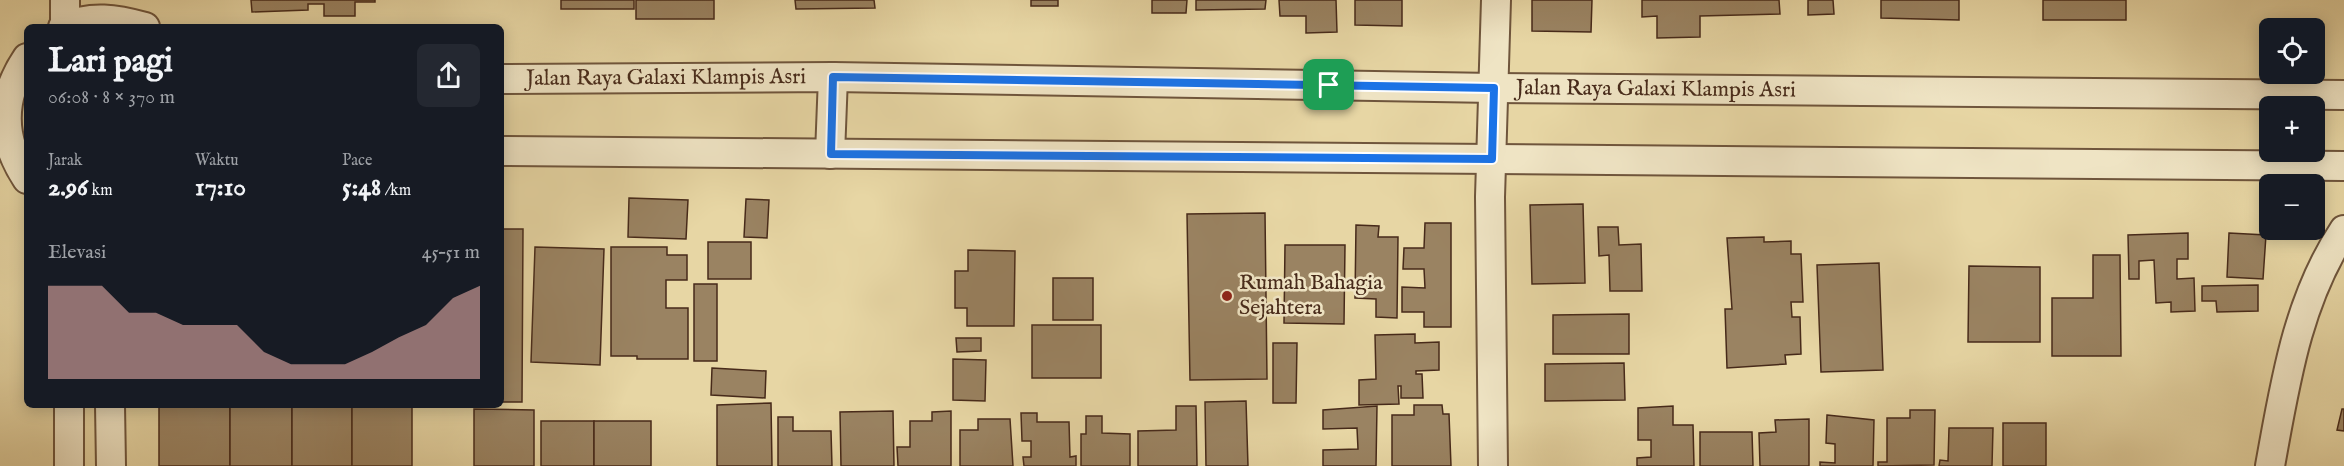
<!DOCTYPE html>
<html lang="id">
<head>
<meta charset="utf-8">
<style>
  body { margin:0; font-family:"IM FELL English",serif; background:#242831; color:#f1f3f6; height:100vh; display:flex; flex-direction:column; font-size:22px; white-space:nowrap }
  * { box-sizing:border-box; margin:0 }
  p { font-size:20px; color:#9ea1a6 }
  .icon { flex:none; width:33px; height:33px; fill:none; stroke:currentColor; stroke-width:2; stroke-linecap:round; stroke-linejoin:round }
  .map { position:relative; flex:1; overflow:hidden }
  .drawer { position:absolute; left:24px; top:24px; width:480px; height:384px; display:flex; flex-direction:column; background:#171b24; border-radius:9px; box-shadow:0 3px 15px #0003 }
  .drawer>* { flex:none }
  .fabs { position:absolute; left:2259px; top:18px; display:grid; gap:12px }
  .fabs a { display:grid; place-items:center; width:66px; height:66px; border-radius:9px; background:#171b24; box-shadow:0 3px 15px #0003; font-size:30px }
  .pin { position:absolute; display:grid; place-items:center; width:51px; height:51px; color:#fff; margin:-26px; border-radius:12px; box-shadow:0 3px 9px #0006 }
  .round { display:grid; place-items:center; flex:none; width:63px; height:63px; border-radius:9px; background:#242831 }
  .overview { display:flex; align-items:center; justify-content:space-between; height:102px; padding:0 24px }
  h1 { font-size:33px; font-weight:800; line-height:45px }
  .figures { display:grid; grid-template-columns:repeat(3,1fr); gap:9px; height:102px; padding:6px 24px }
  .figures div { display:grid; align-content:center }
  .figures b { font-size:26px; font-weight:800 }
  .figures small { font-size:16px; font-weight:400 }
  .figures p { font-size:16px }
  .chart { height:168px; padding:12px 24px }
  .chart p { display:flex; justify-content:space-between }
  .chart svg { width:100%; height:108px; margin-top:6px; fill:#c59692; opacity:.7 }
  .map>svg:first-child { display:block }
  .building { fill:#9a8362; stroke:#472a1a; stroke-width:1.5 }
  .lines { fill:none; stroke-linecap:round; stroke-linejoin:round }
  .minor-casing { stroke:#6f553c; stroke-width:32 }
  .minor { stroke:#efe4c4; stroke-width:28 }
  .route-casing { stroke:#fff; stroke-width:12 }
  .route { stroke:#1a73e8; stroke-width:8 }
  .poi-dot { fill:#8f2418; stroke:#efe4c4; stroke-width:2 }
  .labels { text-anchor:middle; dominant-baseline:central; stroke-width:5; stroke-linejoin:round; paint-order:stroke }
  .street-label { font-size:22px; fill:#472a1a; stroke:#efe4c4 }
  .poi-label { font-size:22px; fill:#472a1a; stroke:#efe4c4; text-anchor:start }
</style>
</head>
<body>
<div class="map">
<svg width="2344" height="466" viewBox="0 0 2344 466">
  <rect width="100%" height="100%" fill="#e7d6a4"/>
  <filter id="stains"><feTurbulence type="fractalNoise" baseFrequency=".00333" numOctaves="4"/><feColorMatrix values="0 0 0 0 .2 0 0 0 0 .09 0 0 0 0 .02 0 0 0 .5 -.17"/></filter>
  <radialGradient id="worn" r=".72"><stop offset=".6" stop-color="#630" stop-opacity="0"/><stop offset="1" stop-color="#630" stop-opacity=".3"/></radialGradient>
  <g class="building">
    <polygon points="251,0 375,0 375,2 355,2 355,16 324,16 324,4 308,4 308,10 252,12"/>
    <rect x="561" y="0" width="73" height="9"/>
    <rect x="636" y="0" width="78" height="19"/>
    <polygon points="795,0 874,0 875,8 796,9"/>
    <rect x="1031" y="0" width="27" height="6"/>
    <polygon points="1152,0 1187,0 1186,13 1152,13"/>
    <polygon points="1196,0 1266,0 1265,9 1196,10"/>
    <polygon points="1279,0 1336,0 1337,32 1306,33 1306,16 1280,16"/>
    <polygon points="1355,0 1402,0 1402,26 1355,25"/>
    <polygon points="1532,0 1592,0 1591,32 1532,31"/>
    <polygon points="1642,0 1779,0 1780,14 1700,16 1700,37 1657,38 1657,16 1642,17"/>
    <polygon points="1808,0 1833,0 1834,14 1808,15"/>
    <polygon points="1881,0 1959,0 1959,20 1881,18"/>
    <rect x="2043" y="0" width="83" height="20"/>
    <polygon points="629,198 688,200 686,239 628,237"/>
    <polygon points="746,199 769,200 767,238 744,237"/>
    <polygon points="1583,204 1585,283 1532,284 1530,205"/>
    <polygon points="1265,213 1267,379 1190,380 1187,214"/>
    <polygon points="1425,223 1451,223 1451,327 1424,327 1424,312 1402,312 1402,287 1425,288 1424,269 1403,269 1404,248 1424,248"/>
    <polygon points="1356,225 1379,226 1378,237 1398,237 1397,318 1376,317 1376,299 1355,298"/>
    <polygon points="1598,227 1618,227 1619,245 1641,244 1642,291 1610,291 1609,255 1599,256"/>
    <polygon points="501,229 523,229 522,402 501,402"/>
    <polygon points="2188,233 2188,259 2177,259 2177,279 2194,278 2195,311 2171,312 2171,302 2156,303 2154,260 2139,261 2139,279 2129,279 2128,235"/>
    <polygon points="2229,233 2266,235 2263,279 2227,277"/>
    <polygon points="1764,237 1764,242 1791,241 1791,254 1801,254 1803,302 1791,302 1792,317 1800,317 1801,354 1785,355 1786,364 1727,368 1725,309 1732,309 1727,238"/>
    <rect x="708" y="242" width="43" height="37"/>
    <polygon points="1285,245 1345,245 1344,324 1284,323"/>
    <polygon points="535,247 604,249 600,365 531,362"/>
    <polygon points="611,247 667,247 667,255 687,255 687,280 666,280 666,308 688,308 688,359 637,359 637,356 611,356"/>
    <polygon points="968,250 1015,251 1014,326 967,326 967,308 955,308 955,271 968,271"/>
    <polygon points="2093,255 2120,255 2121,356 2052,356 2052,298 2093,298"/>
    <polygon points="1879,263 1883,370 1821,372 1817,265"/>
    <polygon points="1969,266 2040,267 2040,342 1968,342"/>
    <rect x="1053" y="278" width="40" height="42"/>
    <rect x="694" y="284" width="23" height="77"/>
    <polygon points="2258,285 2258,311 2217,312 2216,301 2202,301 2202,286"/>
    <polygon points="1629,314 1629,354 1553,354 1553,315"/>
    <rect x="1032" y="325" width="69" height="53"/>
    <polygon points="1415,334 1415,343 1439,342 1439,370 1416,371 1416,374 1422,374 1423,398 1401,398 1401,386 1398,386 1399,404 1359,405 1359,380 1376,379 1375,335"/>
    <polygon points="956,338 981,338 981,351 957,352"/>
    <polygon points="1273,343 1297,343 1296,403 1273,403"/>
    <polygon points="953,359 986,360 985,401 953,400"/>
    <polygon points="1624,363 1625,400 1545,401 1545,364"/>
    <polygon points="712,368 766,371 765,398 711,395"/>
    <polygon points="1246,401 1248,466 1206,466 1205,402"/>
    <polygon points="771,403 772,466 717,466 717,405"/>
    <rect x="159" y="405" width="71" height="61"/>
    <rect x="230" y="405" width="62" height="61"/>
    <rect x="292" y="405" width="60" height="61"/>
    <rect x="352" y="405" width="60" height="61"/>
    <polygon points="1414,405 1442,405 1443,414 1449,414 1451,466 1392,466 1392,415 1414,415"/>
    <polygon points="1176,406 1196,406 1197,466 1138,466 1138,431 1176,430"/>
    <polygon points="1377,406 1376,466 1323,466 1323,450 1358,449 1357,428 1323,429 1323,410"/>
    <polygon points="1673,406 1673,425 1693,425 1694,466 1637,466 1637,458 1651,457 1651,440 1638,440 1638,408"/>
    <polygon points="474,409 534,410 534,466 474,466"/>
    <polygon points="2342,409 2344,409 2344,431 2337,430"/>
    <polygon points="1910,410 1935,410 1934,465 1878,466 1878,462 1887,462 1887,418 1910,418"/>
    <polygon points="893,411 894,466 841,466 840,412"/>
    <polygon points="951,411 951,466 898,466 897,447 910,447 910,421 932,421 932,412"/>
    <polygon points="1021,413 1037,413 1037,422 1069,422 1070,457 1076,456 1076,466 1024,466 1023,457 1031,457 1031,441 1022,441"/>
    <polygon points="1827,415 1874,420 1873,466 1820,466 1820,462 1835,463 1835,444 1826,443"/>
    <polygon points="1086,416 1102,416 1102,433 1130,434 1130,466 1081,466 1081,434 1086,434"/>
    <polygon points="778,417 793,417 793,431 831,431 832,466 778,466"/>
    <polygon points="978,419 1010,419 1013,466 960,466 960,430 978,430"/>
    <polygon points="1809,419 1809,466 1760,466 1759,433 1776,432 1775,420"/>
    <rect x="541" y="421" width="53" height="45"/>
    <rect x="594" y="421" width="57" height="45"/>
    <rect x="2003" y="423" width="43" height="43"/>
    <polygon points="1949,428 1993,428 1992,466 1939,466 1940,460 1948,461"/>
    <polygon points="1700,432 1752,432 1753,466 1700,466"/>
  </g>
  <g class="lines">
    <g class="minor-casing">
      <g id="minor">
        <polyline points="65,26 65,0"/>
        <path d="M63 27C92 15 116 19 145 27"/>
        <path d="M27 58C0 98 0 138 27 179"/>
        <path id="s1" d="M501 79 833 77 1494 88 2344 95"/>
        <polyline points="501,151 2344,166"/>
        <polyline points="830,154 833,77"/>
        <polyline points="110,405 111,466"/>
        <polyline points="69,466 69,405"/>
        <polyline points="1493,466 1490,197 1496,0"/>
        <path d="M2270 466C2285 384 2297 301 2344 230"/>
      </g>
    </g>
    <use href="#minor" class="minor"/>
  </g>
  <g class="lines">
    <g class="route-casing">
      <polygon id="route" points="833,77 1494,88 1492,159 831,154"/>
    </g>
    <use href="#route" class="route"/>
  </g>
  <circle class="poi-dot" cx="1227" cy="296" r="6"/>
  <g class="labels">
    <g class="street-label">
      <text stroke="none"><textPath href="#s1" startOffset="165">Jalan Raya Galaxi Klampis Asri</textPath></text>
      <text stroke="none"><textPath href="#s1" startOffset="1155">Jalan Raya Galaxi Klampis Asri</textPath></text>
    </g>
    <g class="poi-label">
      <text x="1239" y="283">Rumah Bahagia<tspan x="1239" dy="25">Sejahtera</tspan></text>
    </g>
  </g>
  <rect width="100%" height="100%" filter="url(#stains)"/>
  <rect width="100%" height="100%" fill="url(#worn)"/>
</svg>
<div class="fabs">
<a><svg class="icon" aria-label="locate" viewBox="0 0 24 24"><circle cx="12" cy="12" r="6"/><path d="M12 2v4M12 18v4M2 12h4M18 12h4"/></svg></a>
<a>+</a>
<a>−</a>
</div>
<div class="pin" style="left:1329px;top:85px;background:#1e9e55"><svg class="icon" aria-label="arrive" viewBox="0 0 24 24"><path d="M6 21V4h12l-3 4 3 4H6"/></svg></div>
<section class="drawer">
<div class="overview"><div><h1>Lari pagi</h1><p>06:08 · 8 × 370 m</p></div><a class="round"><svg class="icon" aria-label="share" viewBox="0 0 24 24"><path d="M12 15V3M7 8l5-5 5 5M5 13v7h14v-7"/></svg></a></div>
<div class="figures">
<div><p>Jarak</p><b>2.96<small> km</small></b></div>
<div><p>Waktu</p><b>17:10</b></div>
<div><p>Pace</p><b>5:48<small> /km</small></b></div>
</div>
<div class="chart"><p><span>Elevasi</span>45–51 m</p>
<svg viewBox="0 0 160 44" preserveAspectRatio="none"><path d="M0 44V6L10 6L20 6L30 17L40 17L50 22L60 22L70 22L80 33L90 38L100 38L110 38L120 33L130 27L140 22L150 11L160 6V44z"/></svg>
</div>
</section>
</div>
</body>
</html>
